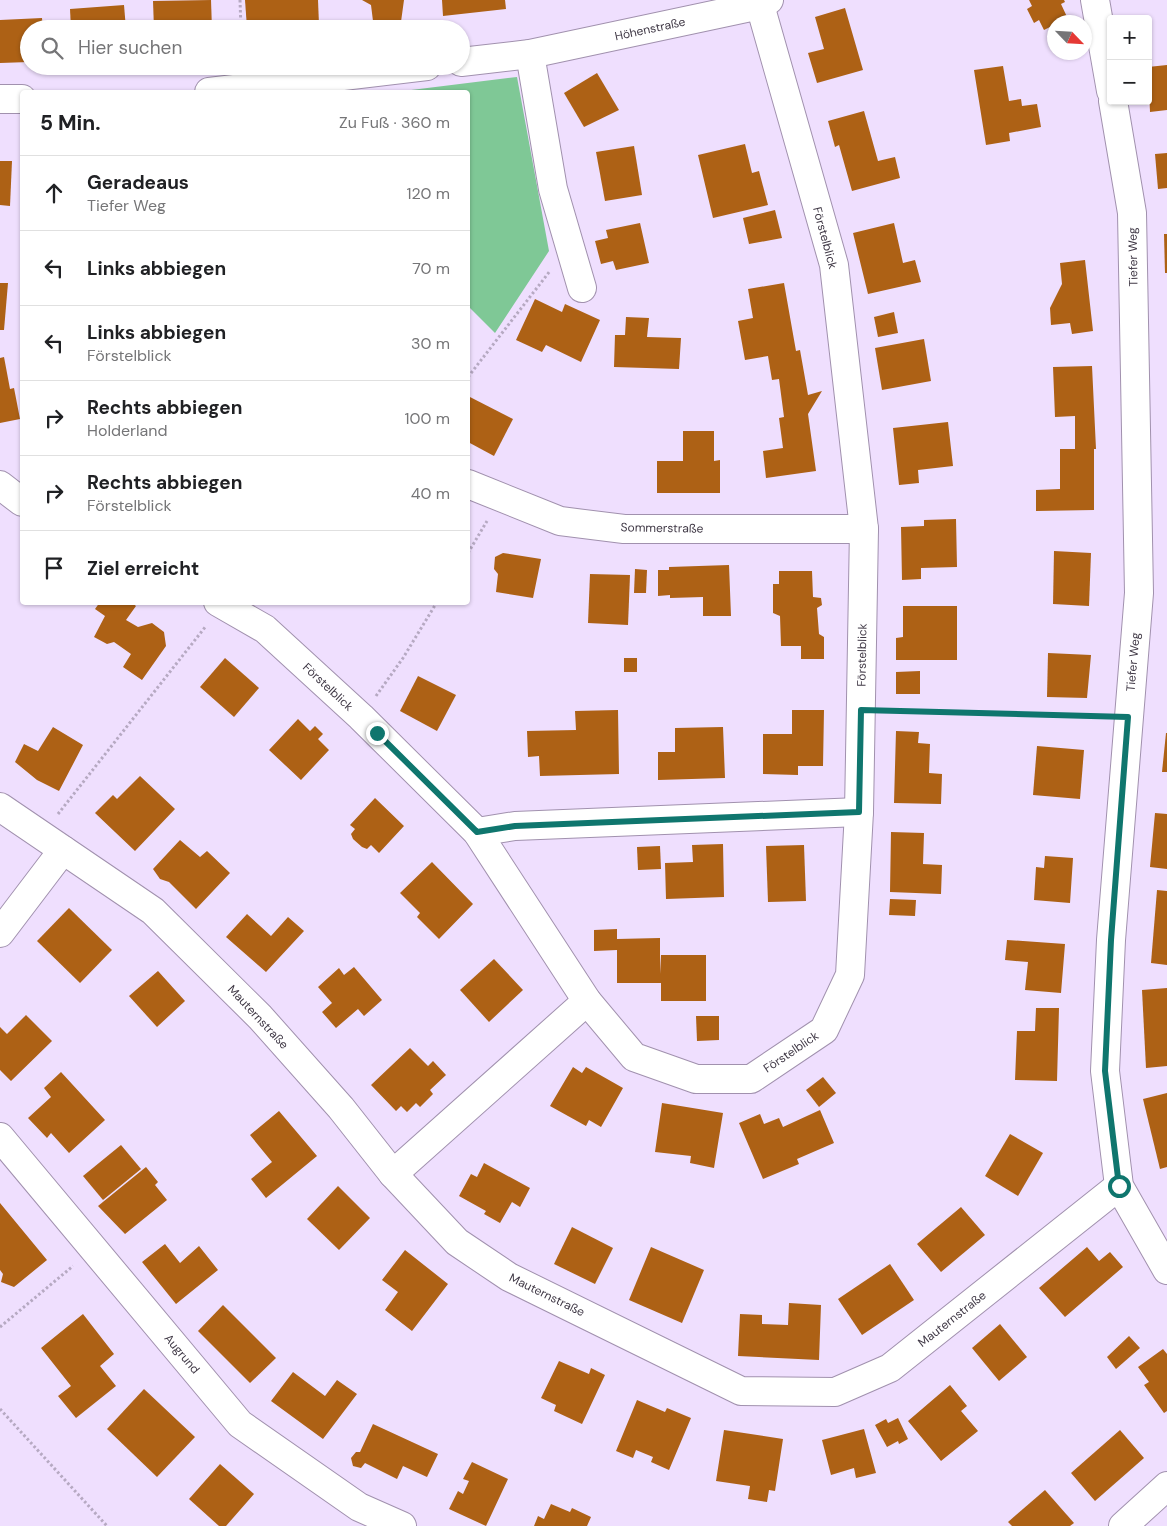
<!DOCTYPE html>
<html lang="de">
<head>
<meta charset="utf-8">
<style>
	:root { --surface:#fff; --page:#f2f2f2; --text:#202124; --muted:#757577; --line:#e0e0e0 }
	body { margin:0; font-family:"DM Sans",sans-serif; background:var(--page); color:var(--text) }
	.controls { position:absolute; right:15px; top:15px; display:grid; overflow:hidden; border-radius:5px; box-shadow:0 1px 4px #0004 }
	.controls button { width:45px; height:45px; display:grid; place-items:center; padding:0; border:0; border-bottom:1px solid var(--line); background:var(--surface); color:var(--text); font:25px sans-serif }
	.compass { position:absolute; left:1047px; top:15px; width:45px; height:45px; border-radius:50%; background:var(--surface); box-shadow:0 1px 4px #0004; rotate:115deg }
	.stop { position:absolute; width:15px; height:15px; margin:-11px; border:4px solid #0f766e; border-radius:50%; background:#fff }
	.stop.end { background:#0f766e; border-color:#fff; box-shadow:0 1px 5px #0008 }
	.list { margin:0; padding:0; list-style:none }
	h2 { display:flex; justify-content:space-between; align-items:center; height:65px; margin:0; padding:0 20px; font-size:21px }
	h2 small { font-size:16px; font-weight:400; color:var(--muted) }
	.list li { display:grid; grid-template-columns:32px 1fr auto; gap:15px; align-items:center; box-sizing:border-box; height:75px; padding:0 20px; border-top:1px solid var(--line) }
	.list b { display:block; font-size:19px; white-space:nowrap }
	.list p { margin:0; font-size:16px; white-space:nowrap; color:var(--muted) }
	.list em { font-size:16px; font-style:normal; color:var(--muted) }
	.icon { flex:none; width:28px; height:28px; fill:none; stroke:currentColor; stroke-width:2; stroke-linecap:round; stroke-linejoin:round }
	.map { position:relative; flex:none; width:1167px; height:1526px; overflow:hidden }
	.search { position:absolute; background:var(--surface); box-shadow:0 1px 4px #0004; left:20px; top:20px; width:450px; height:55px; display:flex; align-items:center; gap:12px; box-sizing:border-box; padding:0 18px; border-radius:28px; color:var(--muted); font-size:19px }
	.panel { position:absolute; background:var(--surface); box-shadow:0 1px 4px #0004; left:20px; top:90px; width:450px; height:515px; border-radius:5px }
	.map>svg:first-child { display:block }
	.green { fill:#7fc896 }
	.building { fill:#ad6115 }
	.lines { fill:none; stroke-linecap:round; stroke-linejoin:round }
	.street-casing { stroke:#a191ae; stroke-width:30 }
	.path { stroke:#b6a9c2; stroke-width:3; stroke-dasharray:2.5 2.5; stroke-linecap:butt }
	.street { stroke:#fff; stroke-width:28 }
	.route { stroke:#0f766e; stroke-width:6 }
	.labels { text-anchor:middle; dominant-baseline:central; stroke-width:5; stroke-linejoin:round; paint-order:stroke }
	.street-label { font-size:12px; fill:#403946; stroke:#fff }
</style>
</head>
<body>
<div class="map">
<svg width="1167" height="1526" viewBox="0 0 1167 1526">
	<rect width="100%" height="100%" fill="#efdffe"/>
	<path class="green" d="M517 77 549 251 495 333 468 306V92H395Z"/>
	<g class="building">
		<path d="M211 0 212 29H154L153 1Z"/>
		<path d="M245 0H318L319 25 247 28Z"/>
		<path d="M362 0H404L400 29H374L371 5Z"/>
		<path d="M442 0H505L506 9 443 16Z"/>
		<path d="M1029 0H1064L1065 2 1061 4 1068 19 1054 22V25L1044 30 1039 20 1034 23 1027 9 1032 6Z"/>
		<path d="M124 5 126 29H71L70 9Z"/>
		<path d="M845 8 863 70 817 83 808 53 824 49 815 17Z"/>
		<path d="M42 18 43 29H29V62L0 63V20Z"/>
		<path d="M1167 65V110L1150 112 1148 67Z"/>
		<path d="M1003 66 1009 101 1021 99 1022 106 1037 104 1041 127 1009 133 1010 141 986 145 974 70Z"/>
		<path d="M597 73 619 110 584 127 564 93Z"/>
		<path d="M864 111 878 161 895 157 900 178 852 191 839 145 835 147 828 121Z"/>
		<path d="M745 144 752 173 759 171 768 205 713 218 698 155Z"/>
		<path d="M634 146 642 195 605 201 596 152Z"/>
		<path d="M1167 153V188L1158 189 1155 154Z"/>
		<path d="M0 161H12L10 206 0 205Z"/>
		<path d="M775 210 782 238 749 244 743 218Z"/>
		<path d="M640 223 649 263 616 270 613 261 601 264 595 241 608 238 606 230Z"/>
		<path d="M894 223 903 263 915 260 921 282 868 294 853 233Z"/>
		<path d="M1164 234H1167V273H1165Z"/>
		<path d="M1085 260 1093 331 1072 334 1070 323 1051 325 1050 308 1062 284 1060 263Z"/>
		<path d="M0 283H8L4 330H0Z"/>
		<path d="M784 283 796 351 800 350 808 395 822 391 808 414 816 471 766 478 763 451 783 448 779 418 784 417 779 379 772 380 768 356 745 360 738 321 753 318 748 289Z"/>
		<path d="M535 299 562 312 565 304 600 320 581 362 546 345 542 352 516 340Z"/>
		<path d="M894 312 898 333 878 337 874 317Z"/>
		<path d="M626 317 649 318 647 337 681 338 679 369 614 367 615 335H625Z"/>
		<path d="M924 339 931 381 882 390 875 348Z"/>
		<path d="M4 357 10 389 14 388 20 419 0 423V358Z"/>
		<path d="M1092 366 1096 449H1094V510L1036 511V490L1060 489V449H1075V416L1055 417 1053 367Z"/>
		<path d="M468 396 513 419 494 456 468 442Z"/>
		<path d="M948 422 953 466 918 470 919 483 899 485 893 428Z"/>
		<path d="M683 431H714V461L720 460V493H657V461H683Z"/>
		<path d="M956 519 957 567 921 568V579L902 580 901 527 924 526V520Z"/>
		<path d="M1054 551 1091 553 1089 606 1053 604Z"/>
		<path d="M503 553 541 559 533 598 496 592 498 574 494 569 495 557Z"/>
		<path d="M729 565 731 616H703V597L670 598V595L658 596V570H669V567Z"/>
		<path d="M635 569 647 570 646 593H634Z"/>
		<path d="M779 571H812L813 597 821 598 822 605 817 608 819 634 824 637V659H801V646H781L780 616 773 613V584H779Z"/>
		<path d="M590 574 630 575 628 625 588 623Z"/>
		<path d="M100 602H131L136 606 126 620 138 627 152 623 164 632 166 646 142 680 123 667 131 654 114 642 107 644 94 637 105 616 95 609Z"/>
		<path d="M903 606H957V660H896V638L903 637Z"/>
		<path d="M1048 653 1091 655 1087 698 1047 697Z"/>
		<path d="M225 658 259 688 234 717 200 687Z"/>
		<rect x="624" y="658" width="13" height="14"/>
		<path d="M920 671V694H896V672Z"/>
		<path d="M418 676 456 695 437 731 400 711Z"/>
		<path d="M618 710 619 774 540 776 539 756 528 757 527 731 576 730 575 711Z"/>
		<path d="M792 710H824L823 766H798V775L763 774V734H792Z"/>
		<path d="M298 719 310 731 315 726 323 734 318 739 329 750 301 780 269 750Z"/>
		<path d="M53 727 83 745 59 791 37 780 15 762 24 744 38 751Z"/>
		<path d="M723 727 725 778 658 780V752H675V728Z"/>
		<path d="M896 731 919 732 918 743 930 744 929 773 942 774 941 804 894 803Z"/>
		<path d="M1166 733H1167V772H1162Z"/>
		<path d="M1037 746 1084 750 1080 799 1033 795Z"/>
		<path d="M140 776 175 809 135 851 95 813 113 795 117 799Z"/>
		<path d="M375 798 404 826 379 853 371 845 367 849 362 847 353 839 351 834 355 829 350 825Z"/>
		<path d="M1155 813 1167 814V869L1150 867Z"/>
		<path d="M891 832 924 833 923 864 942 865 941 894 890 892Z"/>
		<path d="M180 840 200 857 207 851 230 873 196 909 169 882 160 879 153 869Z"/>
		<path d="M723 844 724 897 666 899 665 863 693 862 692 845Z"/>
		<path d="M804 845 806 901 768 902 766 846Z"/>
		<path d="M660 846 661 869 638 870 637 847Z"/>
		<path d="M1045 856 1073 858 1070 903 1034 900 1036 867 1044 868Z"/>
		<path d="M432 862 473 904 439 939 417 917 420 913 400 893Z"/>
		<path d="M1157 890 1167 891V965L1151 963Z"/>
		<path d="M890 899 916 900 915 916 889 915Z"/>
		<path d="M69 908 112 950 80 983 37 941Z"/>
		<path d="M247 914 271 936 288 917 304 931 266 972 226 937Z"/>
		<path d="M617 929V939L660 938V974L661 955H706V1001H661V983H617V950L594 951V930Z"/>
		<path d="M1007 940 1065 944 1061 993 1025 990 1028 962 1005 960Z"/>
		<path d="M494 959 523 990 489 1022 460 990Z"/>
		<path d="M354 967 382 1000 364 1016 358 1009 336 1028 322 1012 332 1003 318 987 339 968 344 975Z"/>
		<path d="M158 971 185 1001 157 1027 129 996Z"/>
		<path d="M1167 988V1066L1146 1068 1142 990Z"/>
		<path d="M1036 1008H1059L1057 1081 1015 1080 1017 1031H1035Z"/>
		<path d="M26 1015 52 1041 11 1081 0 1070V1027L7 1034Z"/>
		<path d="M696 1016H719V1040L697 1041Z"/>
		<path d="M410 1048 428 1066 433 1061 446 1075 430 1090 433 1094 420 1107 416 1103 407 1112 401 1106 396 1111 371 1085Z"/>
		<path d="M573 1067 582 1073 586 1067 623 1088 601 1127 589 1120 586 1126 550 1106Z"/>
		<path d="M61 1072 105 1120 69 1153 51 1133 47 1138 28 1118 51 1097 44 1088Z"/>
		<path d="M823 1077 836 1093 819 1107 806 1090Z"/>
		<path d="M1167 1093V1167L1160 1169 1143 1099Z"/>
		<path d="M662 1103 723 1113 714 1168 690 1163 691 1156 655 1152Z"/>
		<path d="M820 1110 834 1143 797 1159 799 1164 763 1179 739 1123 760 1114 764 1124 779 1118 783 1127Z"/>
		<path d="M279 1111 317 1156 266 1198 251 1179 272 1162 250 1135Z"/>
		<path d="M1010 1134 1043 1153 1018 1196 985 1176Z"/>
		<path d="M121 1145 141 1169 103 1200 83 1176Z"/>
		<path d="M484 1163 530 1188 520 1207 512 1202 500 1223 484 1214 486 1211 459 1196 471 1174 477 1177Z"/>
		<path d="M146 1167 158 1182 155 1185 167 1200 125 1234 98 1206Z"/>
		<path d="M338 1186 370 1218 339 1250 307 1219Z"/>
		<path d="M0 1203 47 1260 14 1287 1 1282 3 1274 0 1270Z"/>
		<path d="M961 1207 985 1235 941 1272 917 1244Z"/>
		<path d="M572 1227 613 1248 595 1284 554 1264Z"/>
		<path d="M165 1244 180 1263 199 1246 218 1270 176 1304 142 1262Z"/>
		<path d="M651 1247 704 1270 682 1323 629 1300Z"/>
		<path d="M1087 1247 1099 1261 1110 1252 1123 1267 1065 1317 1039 1288Z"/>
		<path d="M405 1250 448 1284 412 1331 385 1310 398 1292 382 1280Z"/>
		<path d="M890 1264 914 1300 862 1335 838 1299Z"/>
		<path d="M789 1303 821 1305 819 1360 738 1356 740 1314 762 1315V1324L788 1325Z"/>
		<path d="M223 1305 276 1358 250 1383 198 1331Z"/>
		<path d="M83 1314 114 1354 100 1366 116 1386 76 1418 58 1396 71 1386 41 1348Z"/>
		<path d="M1000 1324 1027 1357 999 1381 972 1348Z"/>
		<path d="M1129 1336 1140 1348 1116 1369 1107 1357Z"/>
		<path d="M1163 1349 1167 1354V1411L1164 1413 1144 1385 1149 1382 1138 1367Z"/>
		<path d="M559 1361 589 1374 591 1368 605 1375 582 1424 554 1411 556 1405 541 1398Z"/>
		<path d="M293 1372 325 1396 337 1380 357 1394 323 1439 271 1401Z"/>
		<path d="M950 1385 967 1406 961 1411 978 1431 941 1461 908 1421Z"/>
		<path d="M144 1389 195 1437 157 1477 107 1429Z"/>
		<path d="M637 1400 665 1412 667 1408 691 1418 669 1470 651 1462 653 1457 636 1450 633 1458 616 1451Z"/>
		<path d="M898 1418 908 1439 899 1444 898 1441 887 1447 875 1425 886 1419 888 1423Z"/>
		<path d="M373 1424 438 1454 427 1477 403 1466 397 1479 365 1463 361 1468 353 1466 351 1458 356 1452H360Z"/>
		<path d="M864 1429 876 1473 856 1478 854 1468 831 1475 822 1440Z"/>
		<path d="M724 1430 783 1439 775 1491 769 1490 767 1502 748 1499 750 1486 716 1481Z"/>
		<path d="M1120 1430 1144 1458 1095 1501 1071 1473Z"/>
		<path d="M472 1462 508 1479 486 1526 449 1509 458 1491 463 1494 469 1481 463 1479Z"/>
		<path d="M220 1464 254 1494 226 1526H219L189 1499Z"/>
		<path d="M1045 1490 1074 1523 1070 1526H1012L1008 1522Z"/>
		<path d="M551 1504 570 1512 572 1508 591 1517 587 1526H534L538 1516 544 1519Z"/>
	</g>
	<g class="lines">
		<defs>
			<g id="street">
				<path d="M1095 0 1111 91"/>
				<path d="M530 54 553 189 582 288"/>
				<path d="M461 62 530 54 760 5 769 0"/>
				<path d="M209 92 427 66"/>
				<path d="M0 99H22"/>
				<path d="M1113 101 1132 213 1139 593 1111 940 1105 1071 1119 1186 1167 1270"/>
				<path d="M468 484 560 521 624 529H864"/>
				<path d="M0 485 22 502"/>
				<path d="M218 602 265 629 361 717 477 832 587 1001 634 1057 696 1079H751L824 1030 850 975 859 812 864 529 834 265 760 5"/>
				<path d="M0 807 153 911 260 1017 341 1108 393 1174 457 1242 509 1277 741 1391 835 1392 890 1368 1119 1186"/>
				<path d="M477 832 515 826 859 812"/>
				<path d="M0 933 63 850"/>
				<path d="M0 1137 240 1424 359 1507 402 1526"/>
				<path d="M393 1174 587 1001"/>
				<path d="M1123 1526 1167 1486"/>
			</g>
		</defs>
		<use href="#street" class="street-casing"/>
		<g class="path">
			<path d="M240 0 241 29"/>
			<path d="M468 377 550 271"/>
			<path d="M468 553 487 521"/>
			<path d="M376 696 403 658 437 602"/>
			<path d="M886 711 1103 716"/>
			<path d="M58 814 206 626"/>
			<path d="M0 1327 73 1266"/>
			<path d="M0 1409 107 1526"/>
		</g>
		<use href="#street" class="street"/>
	</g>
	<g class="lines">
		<path class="route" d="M377 733 477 832 515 826 859 812 861 710 1128 717 1111 940 1105 1071 1119 1186"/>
	</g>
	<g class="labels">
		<g class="street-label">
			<text transform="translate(650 29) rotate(-12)">Höhenstraße</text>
			<text transform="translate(825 238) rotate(75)">Förstelblick</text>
			<text transform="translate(1133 257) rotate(-91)">Tiefer Weg</text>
			<text transform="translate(662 528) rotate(1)">Sommerstraße</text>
			<text transform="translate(862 655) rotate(-89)">Förstelblick</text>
			<text transform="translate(1133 662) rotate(-85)">Tiefer Weg</text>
			<text transform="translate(328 687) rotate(43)">Förstelblick</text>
			<text transform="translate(258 1017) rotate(47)">Mauternstraße</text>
			<text transform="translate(791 1052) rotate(-34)">Förstelblick</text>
			<text transform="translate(547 1295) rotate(26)">Mauternstraße</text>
			<text transform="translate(952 1319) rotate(-38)">Mauternstraße</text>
			<text transform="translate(182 1354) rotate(50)">Augrund</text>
		</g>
	</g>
</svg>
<div class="controls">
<button>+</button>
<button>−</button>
</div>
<svg class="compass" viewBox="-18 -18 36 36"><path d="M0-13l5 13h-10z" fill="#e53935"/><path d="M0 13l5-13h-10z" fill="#757577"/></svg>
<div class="stop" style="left:1119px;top:1186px"></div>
<div class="stop end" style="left:377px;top:733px"></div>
<div class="search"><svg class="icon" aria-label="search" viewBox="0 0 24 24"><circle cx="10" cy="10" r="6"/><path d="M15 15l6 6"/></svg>Hier suchen</div>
<section class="panel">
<h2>5 Min.<small>Zu Fuß · 360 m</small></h2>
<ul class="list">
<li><svg class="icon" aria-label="ahead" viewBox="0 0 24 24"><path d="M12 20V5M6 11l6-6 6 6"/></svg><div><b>Geradeaus</b><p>Tiefer Weg</p></div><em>120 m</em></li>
<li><svg class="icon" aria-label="left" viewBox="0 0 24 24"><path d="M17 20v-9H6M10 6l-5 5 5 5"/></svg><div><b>Links abbiegen</b></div><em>70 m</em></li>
<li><svg class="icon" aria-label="left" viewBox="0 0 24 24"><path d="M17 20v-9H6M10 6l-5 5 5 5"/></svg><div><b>Links abbiegen</b><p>Förstelblick</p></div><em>30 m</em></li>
<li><svg class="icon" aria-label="right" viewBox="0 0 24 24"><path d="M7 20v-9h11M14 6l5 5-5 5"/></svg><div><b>Rechts abbiegen</b><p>Holderland</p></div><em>100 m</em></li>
<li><svg class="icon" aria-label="right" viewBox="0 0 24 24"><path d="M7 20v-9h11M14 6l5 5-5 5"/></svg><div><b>Rechts abbiegen</b><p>Förstelblick</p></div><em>40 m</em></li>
<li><svg class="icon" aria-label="arrive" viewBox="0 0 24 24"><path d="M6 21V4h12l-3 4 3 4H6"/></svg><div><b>Ziel erreicht</b></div></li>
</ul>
</section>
</div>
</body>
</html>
